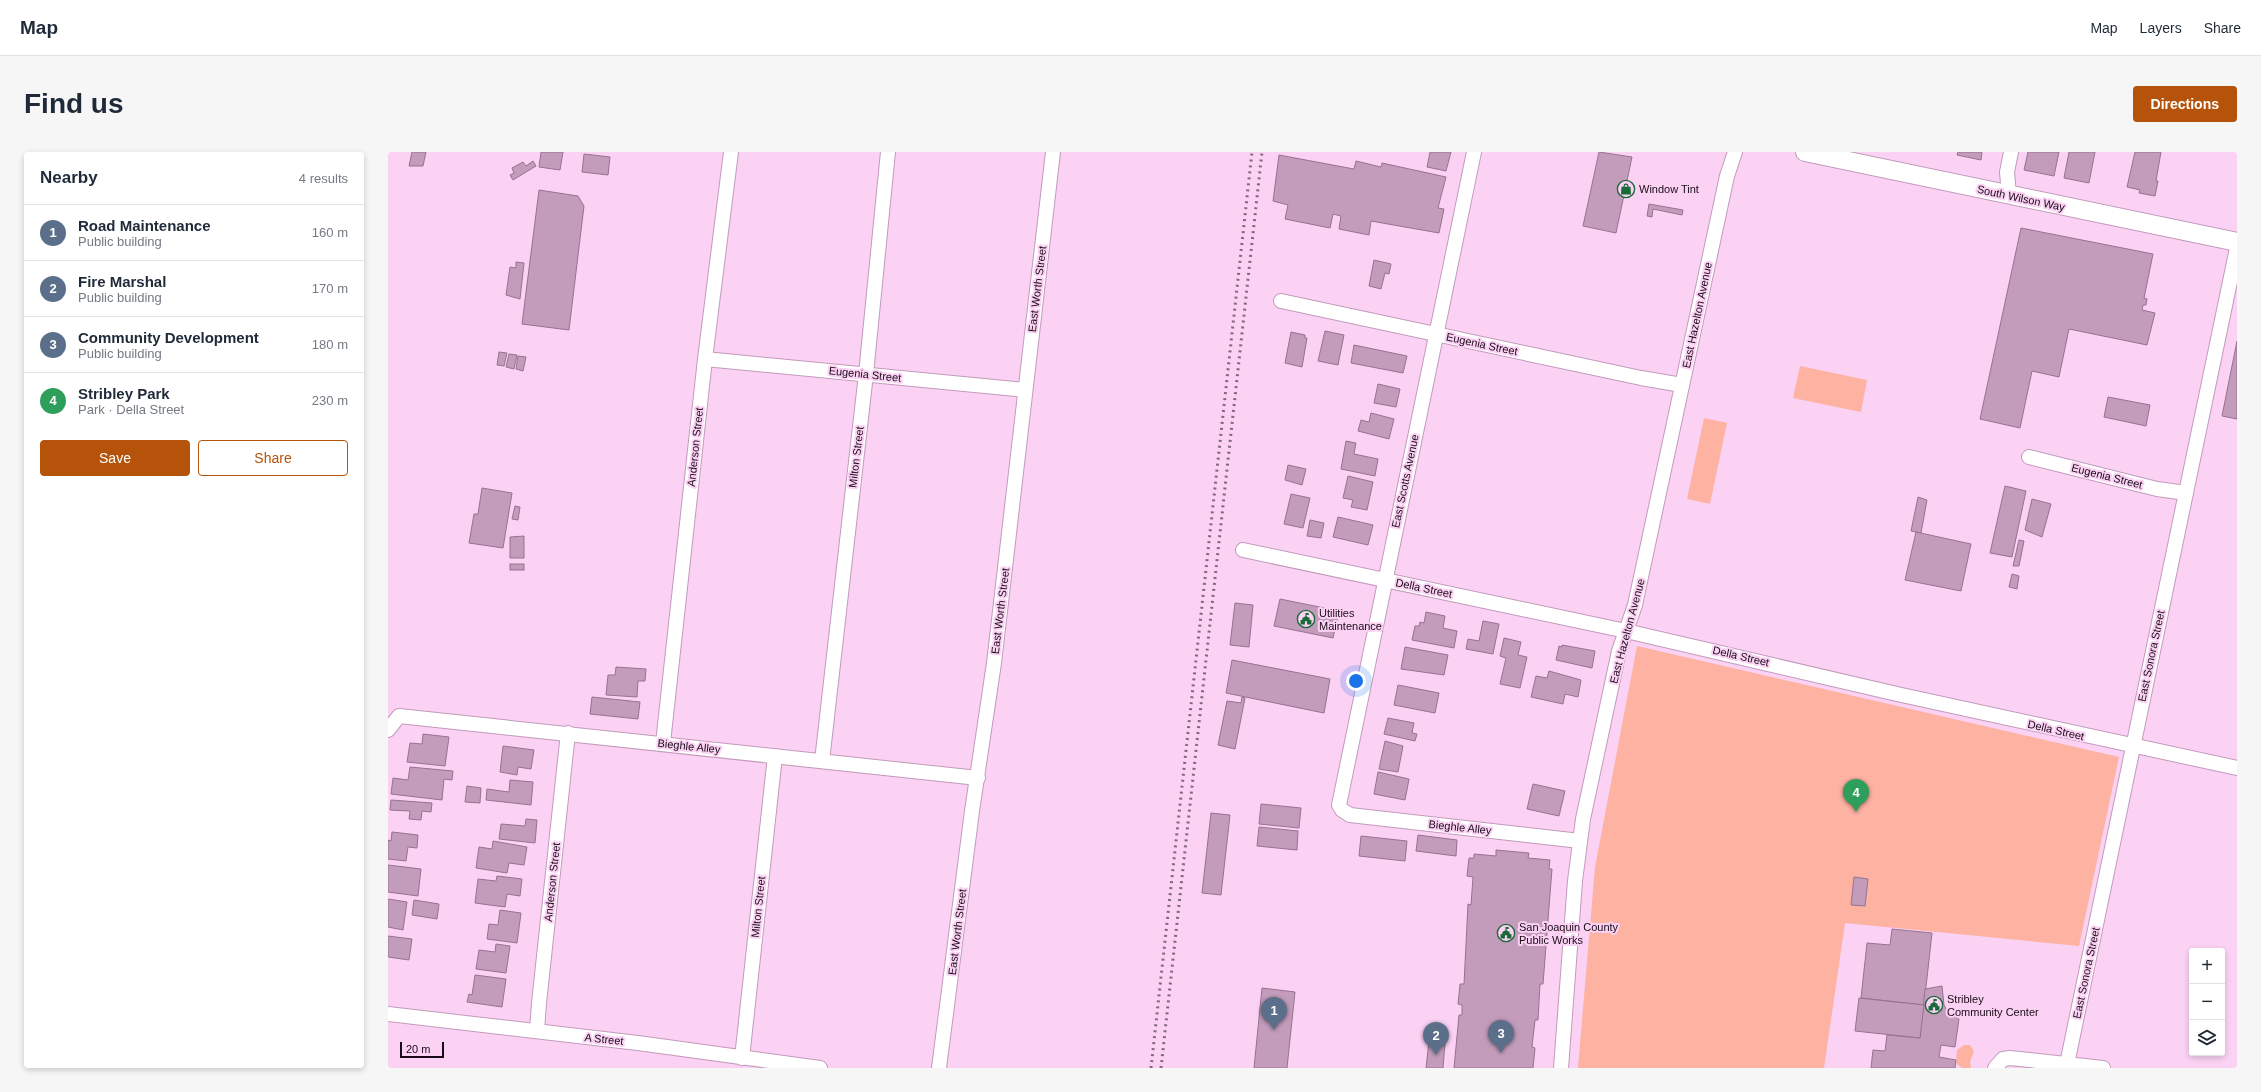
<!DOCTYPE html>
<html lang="en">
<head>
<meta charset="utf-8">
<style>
	:root { --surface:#fff; --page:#f6f6f7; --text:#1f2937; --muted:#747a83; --line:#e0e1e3; --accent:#b45309 }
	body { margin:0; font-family:Helvetica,sans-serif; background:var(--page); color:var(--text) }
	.controls { position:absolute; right:12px; bottom:12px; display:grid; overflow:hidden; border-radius:4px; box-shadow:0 2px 6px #0003 }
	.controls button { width:36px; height:36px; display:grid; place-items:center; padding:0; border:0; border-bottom:1px solid var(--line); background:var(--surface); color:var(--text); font:20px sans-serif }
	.scale { position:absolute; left:12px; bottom:10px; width:44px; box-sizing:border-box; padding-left:4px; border:2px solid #190c17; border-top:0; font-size:11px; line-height:14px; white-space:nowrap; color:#190c17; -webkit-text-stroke:3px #fbd2f4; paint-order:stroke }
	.you { position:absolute; left:968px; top:529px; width:14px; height:14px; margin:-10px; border:3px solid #fff; border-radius:50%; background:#1a73e8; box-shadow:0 0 0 6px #1a73e833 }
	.badge { display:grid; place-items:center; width:26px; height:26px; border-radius:50%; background:var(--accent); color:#fff; font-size:13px; font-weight:700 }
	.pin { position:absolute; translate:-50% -33px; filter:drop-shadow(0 1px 2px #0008) }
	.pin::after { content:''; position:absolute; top:21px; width:14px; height:12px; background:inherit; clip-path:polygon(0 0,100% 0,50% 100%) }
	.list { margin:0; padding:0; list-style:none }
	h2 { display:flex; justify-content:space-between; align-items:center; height:52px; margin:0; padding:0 16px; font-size:17px }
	h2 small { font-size:13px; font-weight:400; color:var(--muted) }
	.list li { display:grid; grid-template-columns:26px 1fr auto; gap:12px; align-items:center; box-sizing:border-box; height:56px; padding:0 16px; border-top:1px solid var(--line) }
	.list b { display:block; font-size:15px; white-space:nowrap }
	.list p { margin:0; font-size:13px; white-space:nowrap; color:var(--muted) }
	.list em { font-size:13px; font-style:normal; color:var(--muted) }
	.actions { display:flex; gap:8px; padding:12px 16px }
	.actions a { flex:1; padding:9px 0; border:1px solid var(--accent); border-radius:4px; text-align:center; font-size:14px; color:var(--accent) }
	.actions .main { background:var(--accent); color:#fff }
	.icon { flex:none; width:22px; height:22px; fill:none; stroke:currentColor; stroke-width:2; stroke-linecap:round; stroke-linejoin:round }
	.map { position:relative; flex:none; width:1849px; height:916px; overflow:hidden; border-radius:4px }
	header { display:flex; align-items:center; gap:24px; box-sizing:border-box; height:56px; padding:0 20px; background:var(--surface); border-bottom:1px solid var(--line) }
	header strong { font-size:19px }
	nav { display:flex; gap:22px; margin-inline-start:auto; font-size:14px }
	.intro { display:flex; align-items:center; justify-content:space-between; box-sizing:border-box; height:96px; padding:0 24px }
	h1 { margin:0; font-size:28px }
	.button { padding:10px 18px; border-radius:4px; background:var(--accent); color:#fff; font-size:14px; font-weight:700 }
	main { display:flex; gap:24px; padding:0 24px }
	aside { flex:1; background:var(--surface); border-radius:4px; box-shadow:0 2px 6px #0003 }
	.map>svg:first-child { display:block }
	.green { fill:#fdb2a2 }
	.building { fill:#c39cbc; stroke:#967290 }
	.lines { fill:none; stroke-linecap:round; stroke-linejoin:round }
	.minor-casing { stroke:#c29bbb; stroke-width:16 }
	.major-casing { stroke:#c29bbb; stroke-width:20 }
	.minor { stroke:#fff; stroke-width:14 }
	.major { stroke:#fff; stroke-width:18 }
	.rail { stroke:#82687d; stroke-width:3; stroke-dasharray:2 4; stroke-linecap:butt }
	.labels { text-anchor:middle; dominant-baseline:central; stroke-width:4; stroke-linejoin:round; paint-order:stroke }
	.poi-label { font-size:11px; fill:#190c17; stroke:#fbd2f4; text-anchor:start }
	.street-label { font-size:11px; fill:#190c17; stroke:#fbd2f4 }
</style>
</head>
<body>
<header>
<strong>Map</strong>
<nav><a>Map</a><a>Layers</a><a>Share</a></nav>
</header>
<div class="intro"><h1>Find us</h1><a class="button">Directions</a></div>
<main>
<aside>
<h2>Nearby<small>4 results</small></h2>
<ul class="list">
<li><span class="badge" style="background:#5c6f8a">1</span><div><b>Road Maintenance</b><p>Public building</p></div><em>160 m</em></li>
<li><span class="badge" style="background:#5c6f8a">2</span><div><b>Fire Marshal</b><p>Public building</p></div><em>170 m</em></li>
<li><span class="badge" style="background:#5c6f8a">3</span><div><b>Community Development</b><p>Public building</p></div><em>180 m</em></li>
<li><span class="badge" style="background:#2e9e5b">4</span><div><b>Stribley Park</b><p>Park · Della Street</p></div><em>230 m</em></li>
</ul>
<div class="actions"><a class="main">Save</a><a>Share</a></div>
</aside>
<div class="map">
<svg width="1849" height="916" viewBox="0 0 1849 916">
	<rect width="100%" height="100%" fill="#fbd2f4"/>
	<g class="green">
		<path d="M1412 214 1479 228 1473 260 1405 246Z"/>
		<path d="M1316 266 1339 271 1322 352 1299 347Z"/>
		<path d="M1249 494 1731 605 1691 794 1457 771 1436 916H1190L1207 715Z"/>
		<path d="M1576 893H1582L1586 899 1582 910 1583 916H1574L1568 911 1569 898Z"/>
	</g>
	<g class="building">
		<path d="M24 0H38L35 14H21Z"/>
		<path d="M153 0H175L172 18 151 15Z"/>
		<path d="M1042 0H1063L1058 19 1039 15Z"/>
		<path d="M1211 0 1244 5 1228 81 1195 74Z"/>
		<path d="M1570 0H1594L1593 8 1569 3Z"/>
		<path d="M1640 0H1671L1666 24 1636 18Z"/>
		<path d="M1681 0H1707L1701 31 1676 26Z"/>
		<path d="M1747 0H1773L1768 29H1770L1767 44 1751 41 1752 38 1739 35Z"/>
		<path d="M196 2 222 5 220 23 194 20Z"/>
		<path d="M891 3 966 17 968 9 993 15 994 11 1058 25 1050 56 1056 57 1051 81 983 69 981 83 951 77 953 64 945 62 942 76 897 67 900 53 885 49Z"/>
		<path d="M145 9 148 14 125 28 122 23 126 21 124 16 135 10 138 14Z"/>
		<path d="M151 38 190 44 196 54 181 178 134 172Z"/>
		<path d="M1261 52 1295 58 1294 63 1265 57 1264 65 1259 64Z"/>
		<path d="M1633 76 1765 102 1756 146 1759 147 1758 153H1755L1754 158 1767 161 1759 193 1681 177 1671 225 1644 219 1632 276 1592 267Z"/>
		<path d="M986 108 1003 112 1001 122 997 121 993 137 981 134Z"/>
		<path d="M128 110 136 111 132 147 118 143 122 115 128 116Z"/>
		<path d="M937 179 956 183 950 213 930 209Z"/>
		<path d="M903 180 917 183V186H919L914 215 897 211Z"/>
		<path d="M1849 189V267L1834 264Z"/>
		<path d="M966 193 1019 204 1015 221 963 211Z"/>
		<path d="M111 200 119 201 116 214 109 213Z"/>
		<path d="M121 202 129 203 126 217 118 215Z"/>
		<path d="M130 204 138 205 135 219 128 217Z"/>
		<path d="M990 232 1012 237 1008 255 986 251Z"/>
		<path d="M1720 245 1762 253 1758 274 1716 265Z"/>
		<path d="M983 261 1006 267 1001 287 970 279 973 268 981 270Z"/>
		<path d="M958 289 968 291 966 302 990 307 987 324 953 317Z"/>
		<path d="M900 313 918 317 914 333 897 328Z"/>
		<path d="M960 324 985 330 979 358 963 355 965 348 955 346Z"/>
		<path d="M1617 334 1638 339 1624 405 1602 401Z"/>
		<path d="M94 336 124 341 115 396 81 391 86 362H90Z"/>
		<path d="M903 342 922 346 915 376 896 372Z"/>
		<path d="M1530 345 1539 348 1533 381 1523 379Z"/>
		<path d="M1644 347 1663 352 1654 385 1637 378Z"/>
		<path d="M127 354 132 355 130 368 124 367Z"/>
		<path d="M950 365 985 373 980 393 945 385Z"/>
		<path d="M922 368 936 371 933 386 919 384Z"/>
		<path d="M1528 380 1583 392 1573 439 1517 428Z"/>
		<path d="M136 384V406H122V385Z"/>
		<path d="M1631 388 1636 389 1631 414H1625Z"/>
		<rect x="122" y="412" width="14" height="6"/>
		<path d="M1624 422 1631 424 1629 437 1621 435Z"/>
		<path d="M892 447 951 459 945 486 886 474Z"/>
		<path d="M847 451 865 453 861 495 842 493Z"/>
		<path d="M1038 460 1057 464 1055 476 1069 479 1066 496 1024 488 1027 474H1031L1032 470 1036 471Z"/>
		<path d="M1095 469 1111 472 1105 502 1078 497 1080 487 1091 489Z"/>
		<path d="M1116 486 1133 490 1130 503 1139 505 1132 536 1112 532 1118 506 1112 504Z"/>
		<path d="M1174 493 1207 499 1204 516 1168 508 1171 494 1174 495Z"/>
		<path d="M1017 495 1060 503 1056 523 1013 517Z"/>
		<path d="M844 508 942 527 936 561 838 541Z"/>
		<path d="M228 515 258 517 257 529H250L249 545 218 543 220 523H227Z"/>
		<path d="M1161 519 1193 528 1190 545 1177 542 1175 552 1143 545 1148 524 1159 526Z"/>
		<path d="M1010 533 1051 541 1047 561 1006 553Z"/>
		<path d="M204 545 252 550 250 567 202 562Z"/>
		<path d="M854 545 857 546 847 597 830 593 839 549 853 551Z"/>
		<path d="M1000 566 1026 571 1024 581 1029 582 1027 589 996 582Z"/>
		<path d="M35 582 61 585 57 614 19 610 22 591 34 592Z"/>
		<path d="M997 589 1015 594 1010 620 991 617Z"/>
		<path d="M115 594 146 598 143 617 130 615 129 623 112 620Z"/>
		<path d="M22 615 65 619 64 628 56 627 54 648 3 642 5 626 20 628Z"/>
		<path d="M990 620 1021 627 1017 648 986 642Z"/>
		<path d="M122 628 145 630 143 653 98 648 99 637 121 640Z"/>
		<path d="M1145 632 1177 639 1171 664 1139 657Z"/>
		<path d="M79 634 93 636 92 651 77 650Z"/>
		<path d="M3 648 44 651 43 660 34 659 33 668 21 667 22 659 2 658Z"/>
		<path d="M873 652 913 656 911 676 871 672Z"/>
		<path d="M823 661 842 663 833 743 814 741Z"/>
		<path d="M138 667 149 668 147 691 111 687 113 672 137 674Z"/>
		<path d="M871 675 910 679 909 698 869 694Z"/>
		<path d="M4 680 30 683 29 696 20 695 18 709 0 707V688L3 689Z"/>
		<path d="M1030 683 1069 688 1068 704 1028 699Z"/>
		<path d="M973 684 1019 689 1017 709 971 704Z"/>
		<path d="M105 689 139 695 136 713 121 711 119 721 88 716 91 695 104 697Z"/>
		<path d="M1108 698 1141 701 1140 706 1162 708 1161 717H1164L1155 832H1152L1150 868H1147L1144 895 1147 896 1145 916H1066L1071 863H1074V853L1070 852 1072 832H1076L1080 752 1083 753 1085 725 1079 724 1081 706H1086V702L1108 704Z"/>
		<path d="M0 713 33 717 30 744 0 740Z"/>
		<path d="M109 724 134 727 132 744 119 742 117 755 87 751 90 727 108 729Z"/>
		<path d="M1466 725 1480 727 1477 754 1463 753Z"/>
		<path d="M0 747 19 750 15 778 0 775Z"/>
		<path d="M26 748 51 752 49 767 24 763Z"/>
		<path d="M112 758 133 761 129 791 99 787 101 772 110 773Z"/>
		<path d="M1504 777 1544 781 1536 853 1473 846 1479 791 1502 793Z"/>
		<path d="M0 784 24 787 21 808 0 805Z"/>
		<path d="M108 792 122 794 118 821 88 817 91 798 107 800Z"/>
		<path d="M87 823 118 827 114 855 79 850 81 842 84 843Z"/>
		<path d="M1554 834 1556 853 1560 860 1571 867 1567 895 1553 893 1551 905 1568 908 1567 916H1483L1485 898 1497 899 1499 883 1532 886 1537 837Z"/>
		<path d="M874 836 907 840 899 916H866Z"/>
		<path d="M1471 846 1536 853 1532 886 1467 879Z"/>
		<path d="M1041 889 1057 891 1055 916H1038Z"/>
	</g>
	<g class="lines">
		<defs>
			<g id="minor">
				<path d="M1086 0 951 653 954 658 962 663 1192 689"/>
				<path d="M1621 43 1619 20 1623 0"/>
				<path d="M893 149 1253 226 1294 233"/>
				<path d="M317 207 637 238"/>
				<path d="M1641 305 1769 337 1798 341"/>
				<path d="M855 398 1238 479 1509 542 1849 616"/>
				<path d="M0 578 11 564 590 626"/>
				<path d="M275 591 317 207 343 0"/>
				<path d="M434 609 478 222 500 0"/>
				<path d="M0 862 250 891 432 916"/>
				<path d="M149 879 151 851 180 581"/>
				<path d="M354 906 387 604"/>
				<path d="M1679 912 1849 96"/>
				<path d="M551 916 584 659 606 511 665 0"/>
				<path d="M1173 916 1187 729 1195 667 1231 499 1247 453 1339 24 1347 0"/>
				<path d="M1607 916 1615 907 1622 906 1715 916"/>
			</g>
			<path id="major" d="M1417 0 1849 90"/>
		</defs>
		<use href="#minor" class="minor-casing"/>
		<use href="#major" class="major-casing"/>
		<use href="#minor" class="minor"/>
		<use href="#major" class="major"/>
		<g class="rail">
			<path d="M763 916 864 0"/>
			<path d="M773 916 874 0"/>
		</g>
	</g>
	<defs>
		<symbol id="shop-ring" viewBox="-11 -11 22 22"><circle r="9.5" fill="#fbd2f4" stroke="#196939" stroke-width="1.5"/><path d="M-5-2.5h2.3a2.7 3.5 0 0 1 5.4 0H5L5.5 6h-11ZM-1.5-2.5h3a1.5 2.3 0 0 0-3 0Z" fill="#196939"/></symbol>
		<symbol id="civic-ring" viewBox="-11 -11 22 22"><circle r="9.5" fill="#fbd2f4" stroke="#196939" stroke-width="1.5"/><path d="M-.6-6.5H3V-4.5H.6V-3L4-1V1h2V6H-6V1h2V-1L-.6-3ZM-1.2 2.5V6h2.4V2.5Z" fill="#196939"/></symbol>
	</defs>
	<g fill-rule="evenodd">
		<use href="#shop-ring" x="1228" y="27" width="20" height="20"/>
		<use href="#civic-ring" x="908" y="457" width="20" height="20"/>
		<use href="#civic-ring" x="1108" y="771" width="20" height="20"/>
		<use href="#civic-ring" x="1536" y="843" width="20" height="20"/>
	</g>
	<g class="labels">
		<g class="poi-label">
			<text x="1251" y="37">Window Tint</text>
			<text x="931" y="461">Utilities<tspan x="931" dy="13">Maintenance</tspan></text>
			<text x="1131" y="775">San Joaquin County<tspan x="1131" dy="13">Public Works</tspan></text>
			<text x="1559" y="847">Stribley<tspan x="1559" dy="13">Community Center</tspan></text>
		</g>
		<g class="street-label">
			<text transform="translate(1633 46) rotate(12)">South Wilson Way</text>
			<text transform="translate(649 137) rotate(-83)">East Worth Street</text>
			<text transform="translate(1309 163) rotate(-78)">East Hazelton Avenue</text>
			<text transform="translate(1094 192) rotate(12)">Eugenia Street</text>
			<text transform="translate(477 222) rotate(6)">Eugenia Street</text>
			<text transform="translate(307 295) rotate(-84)">Anderson Street</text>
			<text transform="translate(468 305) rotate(-83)">Milton Street</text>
			<text transform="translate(1719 324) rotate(14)">Eugenia Street</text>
			<text transform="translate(1017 329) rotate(-78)">East Scotts Avenue</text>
			<text transform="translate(1036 436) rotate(12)">Della Street</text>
			<text transform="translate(612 459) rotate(-83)">East Worth Street</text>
			<text transform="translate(1239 479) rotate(-75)">East Hazelton Avenue</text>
			<text transform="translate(1353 504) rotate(13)">Della Street</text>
			<text transform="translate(1763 504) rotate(-78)">East Sonora Street</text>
			<text transform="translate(1668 578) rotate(13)">Della Street</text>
			<text transform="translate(301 594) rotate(6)">Bieghle Alley</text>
			<text transform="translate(1072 675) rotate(6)">Bieghle Alley</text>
			<text transform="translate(164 730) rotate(-84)">Anderson Street</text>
			<text transform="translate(370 755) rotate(-84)">Milton Street</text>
			<text transform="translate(569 780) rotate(-83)">East Worth Street</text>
			<text transform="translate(1698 821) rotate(-78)">East Sonora Street</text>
			<text transform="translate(216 887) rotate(6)">A Street</text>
		</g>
	</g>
</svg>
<div class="controls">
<button>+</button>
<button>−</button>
<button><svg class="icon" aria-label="layers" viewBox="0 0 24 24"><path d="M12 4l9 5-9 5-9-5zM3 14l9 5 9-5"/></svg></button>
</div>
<div class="scale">20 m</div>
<div class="you"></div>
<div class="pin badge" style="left:886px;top:878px;background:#5c6f8a">1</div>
<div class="pin badge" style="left:1048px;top:903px;background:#5c6f8a">2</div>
<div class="pin badge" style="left:1113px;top:901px;background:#5c6f8a">3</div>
<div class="pin badge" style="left:1468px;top:660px;background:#2e9e5b">4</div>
</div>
</main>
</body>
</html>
